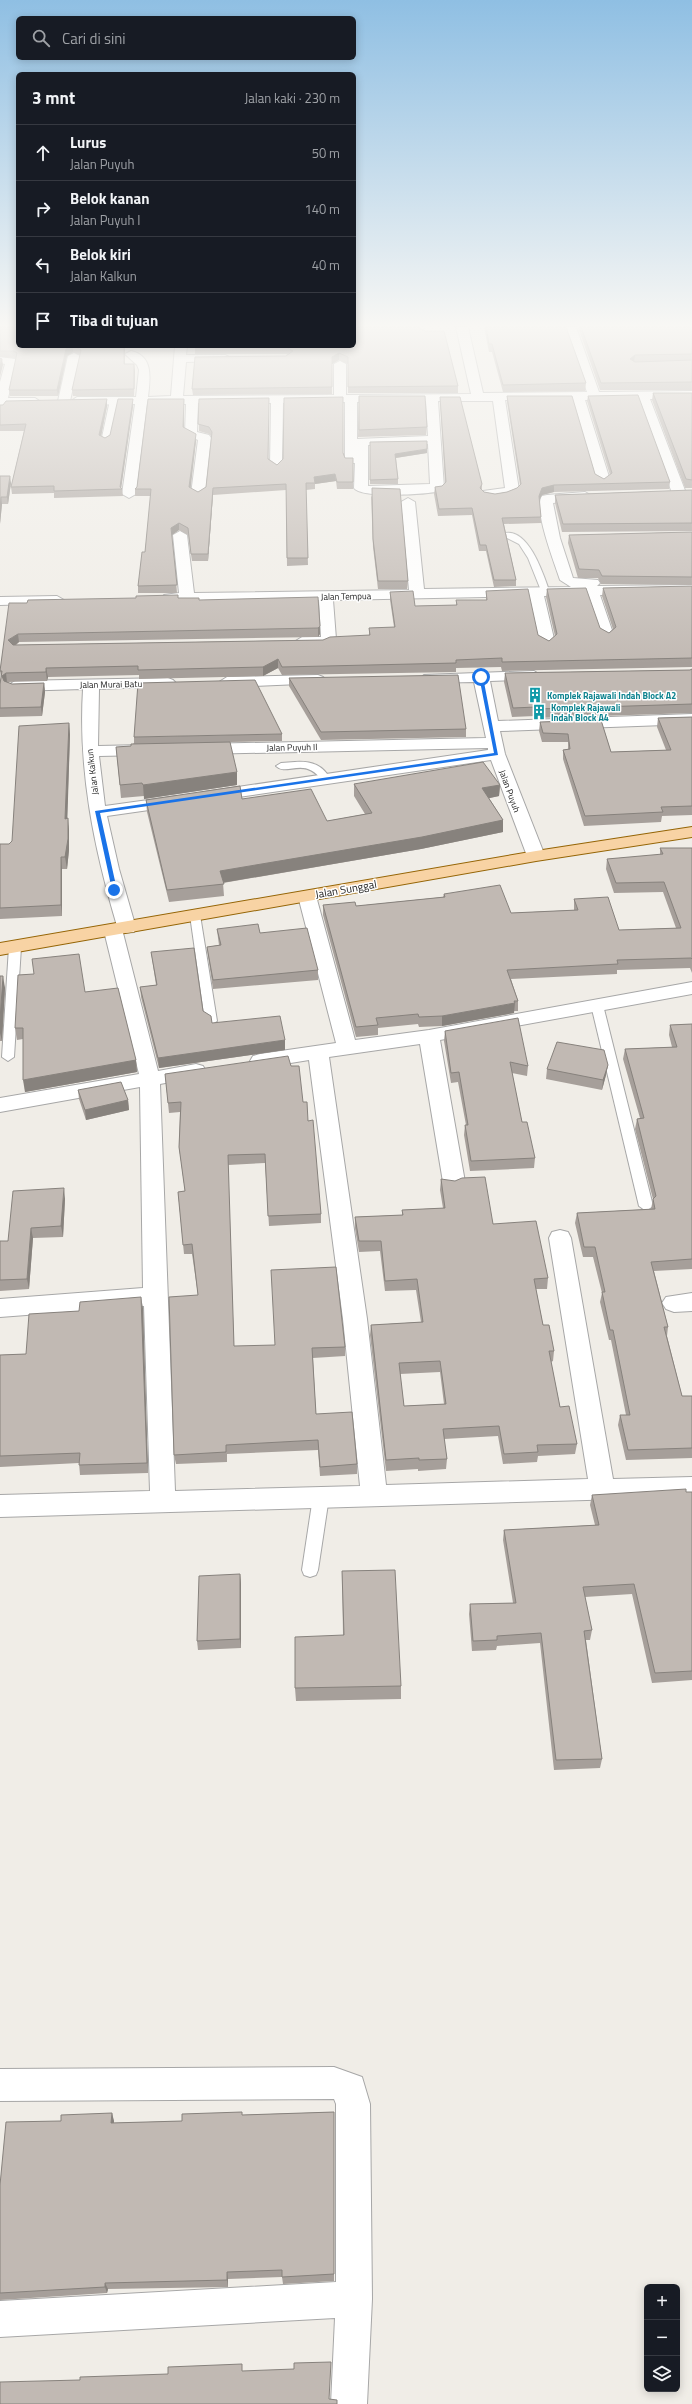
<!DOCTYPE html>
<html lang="id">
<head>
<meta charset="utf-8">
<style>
	:root { --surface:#171b24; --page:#242831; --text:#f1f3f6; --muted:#9ea1a6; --line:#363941 }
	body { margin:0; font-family:"Titillium Web",sans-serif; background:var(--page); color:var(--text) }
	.controls { position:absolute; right:12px; bottom:12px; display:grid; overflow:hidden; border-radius:6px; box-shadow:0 2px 10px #0003 }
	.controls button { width:36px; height:36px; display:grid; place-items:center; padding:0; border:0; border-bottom:1px solid var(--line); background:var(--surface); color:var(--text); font:20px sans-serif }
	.stop { position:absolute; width:12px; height:12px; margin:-9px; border:3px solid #1a73e8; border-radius:50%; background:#fff }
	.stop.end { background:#1a73e8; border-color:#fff; box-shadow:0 1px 4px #0008 }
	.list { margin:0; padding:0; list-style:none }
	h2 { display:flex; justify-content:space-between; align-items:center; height:52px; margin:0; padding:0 16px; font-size:17px }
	h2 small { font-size:13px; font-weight:400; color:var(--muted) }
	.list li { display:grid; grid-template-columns:26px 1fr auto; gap:12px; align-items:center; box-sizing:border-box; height:56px; padding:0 16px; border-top:1px solid var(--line) }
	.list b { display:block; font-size:15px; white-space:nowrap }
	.list p { margin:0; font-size:13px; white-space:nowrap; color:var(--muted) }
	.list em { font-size:13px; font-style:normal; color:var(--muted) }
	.icon { flex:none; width:22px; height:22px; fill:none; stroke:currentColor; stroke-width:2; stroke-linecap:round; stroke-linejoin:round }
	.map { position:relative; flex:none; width:692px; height:2404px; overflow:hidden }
	.search { position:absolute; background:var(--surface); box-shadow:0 2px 10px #0003; left:16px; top:16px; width:340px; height:44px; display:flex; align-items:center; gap:10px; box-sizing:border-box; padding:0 14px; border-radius:6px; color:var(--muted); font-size:15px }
	.panel { position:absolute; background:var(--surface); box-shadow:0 2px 10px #0003; left:16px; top:72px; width:340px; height:276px; border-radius:6px }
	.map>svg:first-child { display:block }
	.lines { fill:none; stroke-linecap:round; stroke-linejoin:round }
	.service-casing { stroke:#a7a7a7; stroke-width:2 }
	.minor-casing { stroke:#a7a7a7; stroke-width:2 }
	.primary-casing { stroke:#956506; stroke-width:2 }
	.service { fill:#fff; fill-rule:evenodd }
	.minor { fill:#fff; fill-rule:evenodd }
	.primary { fill:#f8d3a4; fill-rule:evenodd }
	.wall { fill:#a69f9a; fill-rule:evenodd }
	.shaded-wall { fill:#87827d }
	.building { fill:#c1b9b3; stroke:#87827d; fill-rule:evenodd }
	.route { fill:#1a73e8 }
	.labels { text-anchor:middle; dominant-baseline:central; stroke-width:3; stroke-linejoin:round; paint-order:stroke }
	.far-street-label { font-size:9px; fill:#202020; stroke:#fff }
	.far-culture-label { font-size:9px; font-weight:bold; fill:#0d838f; stroke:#fff; text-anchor:start }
	.street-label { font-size:11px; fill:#202020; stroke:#fff }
</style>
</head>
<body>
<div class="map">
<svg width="692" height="2404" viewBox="0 0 692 2404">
	<rect width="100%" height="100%" fill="#f0ede7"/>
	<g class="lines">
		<defs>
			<g id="service">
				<path d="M114 398 118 400 109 442 105 444 101 442 110 400Z"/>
				<path d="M505 533C529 528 544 576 550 593L549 595 542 593 528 558 519 544 505 537Z"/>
				<path d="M295 762C312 761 323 765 331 780L326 783 323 782C305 755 287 777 276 766L281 763Z"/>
				<path d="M195 912 200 915 217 1021 211 1025 205 1021 190 915Z"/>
				<path d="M15 944 21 947 14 1057 8 1061 2 1057 9 947Z"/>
				<path d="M597 1001 603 1005 653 1206 646 1211 639 1206 591 1005Z"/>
				<path d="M321 1491 326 1493 329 1497 318 1570 316 1575 310 1577 304 1575 302 1570 313 1497 316 1493Z"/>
			</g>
			<g id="minor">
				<path d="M456 327H468L483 393 587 392 564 327H576L599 392 692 391V399H650L686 493 684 496 679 497 672 493 638 399 585 400 610 480 603 484 596 480 573 400H505L519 490C513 498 487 502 481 494L483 491 505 488 493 401H438L444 488 442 491C428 494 362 499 354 488L355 463H346L345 460V402L283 403 282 466 276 470 270 466 271 403H198L197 432 209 435 211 438 205 494 198 498 191 494 198 440 185 434 186 404H147L136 494 129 498 122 494 135 404 77 405 71 401 77 397H136L139 370 137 365 125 354 131 351C154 356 150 379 148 397L171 396 175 346H187L186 355H225L231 358 225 361 186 362 183 396 334 395V364L340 361 346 364V395L471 394ZM426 401 428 436 357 439V402ZM428 444 430 484 368 486V445Z"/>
				<path d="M74 353 80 356 70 401 64 405 58 401 68 356Z"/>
				<path d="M0 357 15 359 17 361 8 398H35L41 402 39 405 6 406 4 410 0 411V382L5 364 0 363Z"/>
				<path d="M585 492 592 496 590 499 553 503 560 538 573 578 598 580 600 583 597 586 692 585V593L600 595 614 636 612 639 607 640 600 636 586 595 544 596 555 643 547 648 539 643 529 596 333 600 336 639C330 648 301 652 294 642L302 637H321L319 600 169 602 162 598 164 595 179 593 173 535 180 531 187 535 194 593 409 590 401 502 408 498 415 502 424 589 571 587 560 580C555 564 533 509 542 496L547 495Z"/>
				<path d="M57 596 64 600 62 603 0 605V597Z"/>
				<path d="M534 671 542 676 539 679 490 681 498 721 692 714V724L500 731 505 754 545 856 542 860H530L527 856 491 760 211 801 205 800 203 796 205 792 211 791 488 750V748L201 754 195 752 193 749 195 746 201 744 486 738 474 682 429 683 421 678 424 675Z"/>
				<path d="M318 675 323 677 326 680 323 683 227 687 219 682 227 677Z"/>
				<path d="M168 678 173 680 176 683 173 686 99 689 98 746 146 745 152 747 154 750 152 753 146 755 99 756 105 806 177 796 183 797 186 801 183 805 177 806 107 816 119 869 136 928 134 932 123 933 158 1071 196 1064 203 1066 206 1071 203 1076 160 1084 175 1491 360 1486 343 1319 309 1060 260 1068 253 1066 250 1061 253 1056 260 1054 336 1043 298 896 301 892H313L316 896 355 1040 429 1030 692 982V994L440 1040 465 1182 462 1187 454 1190 446 1187 443 1182 420 1044 329 1057 367 1319 386 1485 588 1479 549 1238 552 1232 560 1230 568 1232 571 1238 613 1479 692 1477V1497L0 1517V1495L150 1491 144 1306 0 1317V1299L143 1288 140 1087 0 1112V1098L139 1074 104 931 106 927 117 926C94 848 78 771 83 689L15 691 7 686 15 681Z"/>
				<path d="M692 1293V1311L674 1312 666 1309 662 1303 666 1297Z"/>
				<path d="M334 2067 362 2077 370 2104 372 2299 367 2404H331L335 2318 0 2337V2301L336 2282V2104L334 2099 0 2101V2069Z"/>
			</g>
			<path id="primary" d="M692 827V837L536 861 0 955V943L536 851Z"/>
		</defs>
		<use href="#service" class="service-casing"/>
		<use href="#minor" class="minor-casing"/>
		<use href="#primary" class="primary-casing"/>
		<use href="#service" class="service"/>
		<use href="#minor" class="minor"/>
		<use href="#primary" class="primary"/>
	</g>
	<g class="wall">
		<path d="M0 327 18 346H125V364H134V396H73L72 390 80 355 73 352 67 356 58 396H10L9 390 16 358H15L0 357Z"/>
		<path d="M484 327H566L586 383 585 391 503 392 492 352H489Z"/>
		<path d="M578 327H692V390H600Z"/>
		<path d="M419 328 458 386V393H348V364L339 360 332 364V394L193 395 192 389 286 356 288 355 286 354H195V346Z"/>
		<path d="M653 393H692V488H685L652 400Z"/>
		<path d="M359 396 427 427 426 435 358 437Z"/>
		<path d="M507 396 595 474 604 479 610 475 587 401 588 396 670 482 669 489 554 492 542 495 539 500 541 517V523L504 524 516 580V586L494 587 486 551H479L472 515 438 516 434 494 435 487 442 486 445 483 440 402V397L482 484V490L484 492 495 494 507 492 517 488 520 485 507 402Z"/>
		<path d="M107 399V406L101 436 105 438 110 435 133 406 121 488 122 489 123 496 54 498V493L12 494 11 487 24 431H0V405Z"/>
		<path d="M184 399V428L196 441 190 488 198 492 206 487 212 437 209 434 199 431V399L269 459 277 465 344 453 345 458H353V489H337L336 481 315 484V489L306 490 308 565 287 566 286 490 213 495 208 561H192L188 535 179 530 172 535 177 593H138V586L145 552 151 496H135V489L137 487Z"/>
		<path d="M370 442 427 453 396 458 398 479V484H370Z"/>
		<path d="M0 476 11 483 8 504H2L0 524Z"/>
		<path d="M692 490V531L562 532 555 503V495Z"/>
		<path d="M371 495 408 581 407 589H378L373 547Z"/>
		<path d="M692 532V585L601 584 598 578H578L568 543 569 535Z"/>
		<path d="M692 586V667L502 671 501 667 456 668V672L282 675 278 668 263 676 139 679V675L48 677 47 681 7 682 12 684 44 683 45 692 42 716 0 717V684L1 678 0 671 27 603 179 598 199 600 320 626V634L318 637 19 642 16 645 323 640 369 635V628L394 627 390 600V592L415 606 456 605V600H486V591L538 635 549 641 555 636 546 597 547 589 600 628 609 633 613 629 602 596 603 588Z"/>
		<path d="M692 669V713L536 718 535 716 512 717 504 682 505 673 690 670Z"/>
		<path d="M289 678 466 729V737L321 740 289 686Z"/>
		<path d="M692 717V815L662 816 661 822 584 826 563 759V750L568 749V742H542L539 731 540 722 601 720 611 752 666 750 657 727 658 718Z"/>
		<path d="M69 723 70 735 67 818 69 830V850L67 869H62V916L0 919V844H9L12 841Z"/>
		<path d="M282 734V741L230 742 237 785 144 799V796L121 798 116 747 131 746 134 743V737Z"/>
		<path d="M354 784 500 785 499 796 489 798 503 820V832L421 849 223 883 224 896 169 902 147 812 146 800 242 799 327 821 365 814 354 796Z"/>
		<path d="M660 848H692V973L690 968 617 970V974L511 979 518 1001V1011H514V1013L442 1026 419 1027 418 1024 378 1028V1035L356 1037 323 915V905L356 906 443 897 444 894 511 913 574 910V899L619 930 676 928 663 892 614 893 606 869 607 859 660 855Z"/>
		<path d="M217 929 260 933 318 970V980L213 989 208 956 207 947 219 945 218 938Z"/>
		<path d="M151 952 203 1011 212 1023 285 1040V1050L159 1068 141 997 140 987 156 985Z"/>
		<path d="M0 976 5 988 2 1041H0Z"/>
		<path d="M85 992 136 1060 137 1072 25 1092 23 1039 17 1040 15 1028Z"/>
		<path d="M692 1024V1269L654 1271 668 1327 667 1336 682 1396H692V1458L626 1460 618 1425 620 1415H626L611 1340H609L600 1302 602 1293 593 1257H583L575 1223 577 1213 651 1209 653 1199 635 1129 637 1119 640 1118 623 1059 625 1049 672 1047 669 1035 670 1025Z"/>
		<path d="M445 1031 528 1066 527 1076 512 1073 522 1122 535 1158 534 1168 470 1171 464 1135 465 1125H466L458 1082 451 1083 444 1041Z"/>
		<path d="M608 1065 606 1075 602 1090 546 1079 547 1069Z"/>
		<path d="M291 1066 303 1102 308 1121 321 1214V1223L269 1226 265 1163 228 1165 234 1346 345 1347V1356L313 1358 316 1414 357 1464V1474L320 1476 318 1450 227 1454V1462L176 1464 174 1455 198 1295 192 1254H184L178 1192 185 1191 179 1147 180 1112 169 1113 165 1074Z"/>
		<path d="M78 1090 128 1100 129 1110 86 1120 79 1099Z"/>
		<path d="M441 1179 493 1224 548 1278 547 1289H536L543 1325 554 1351 553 1361 551 1362 560 1407 577 1444 575 1454 538 1456 537 1462 503 1464 498 1436 444 1439 447 1459 446 1469 418 1471V1469L386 1471 370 1335 371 1325 421 1322 416 1290 385 1291 380 1251 359 1252 355 1228V1217L402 1215V1210L443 1208 440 1190ZM440 1372 444 1404 404 1406 400 1374Z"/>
		<path d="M65 1199 63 1237 33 1238 29 1289 0 1291V1241H8Z"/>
		<path d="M143 1308 148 1473 80 1475 79 1463 0 1467V1355L26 1354Z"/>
		<path d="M692 1492V1680L652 1683 632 1594 585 1597 592 1630 590 1640H586L602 1759 600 1768 554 1770 540 1643 497 1646 496 1650 472 1651 469 1614 470 1604 513 1603 503 1540 504 1530 595 1525 590 1505 592 1495Z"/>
		<path d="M342 1571 401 1686V1699L296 1701 295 1688 343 1635Z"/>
		<path d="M240 1574 241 1584V1648L198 1650 197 1641Z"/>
		<path d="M242 2112V2115L334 2112V2281L283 2284 282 2277 228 2279V2287L108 2289 107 2293 0 2300V2185L61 2121 112 2113 114 2123 182 2121Z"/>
	</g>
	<g class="shaded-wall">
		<path d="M71 346H73V352L67 356 58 396 57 390 66 349Z"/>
		<path d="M124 346H125L124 371Z"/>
		<path d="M339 353V360L332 364V394V357Z"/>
		<path d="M635 355 634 362 630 359Z"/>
		<path d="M2 359 3 365 0 377V367Z"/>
		<path d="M134 364 135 371 134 396Z"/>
		<path d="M107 399V406L100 442 99 435Z"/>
		<path d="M133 399V406L121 489 120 487Z"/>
		<path d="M184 399V434L183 427Z"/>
		<path d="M196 434V441L190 494 189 487Z"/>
		<path d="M427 449V453L395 458V454Z"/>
		<path d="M335 474 336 481 315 484 314 477Z"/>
		<path d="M10 476 11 483 8 504 7 497Z"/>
		<path d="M554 485V492L542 495 538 503 539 496 542 488Z"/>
		<path d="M213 488V495L208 561V554Z"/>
		<path d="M1 497 2 504 0 524V509Z"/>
		<path d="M179 523V530L172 535 171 528Z"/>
		<path d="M320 626V634L318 637V628Z"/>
		<path d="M18 634 19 642 10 649 8 640Z"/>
		<path d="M278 659V668L263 676V667Z"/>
		<path d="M46 668 48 677 47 681 46 672Z"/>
		<path d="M6 673 7 682 4 685 2 676Z"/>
		<path d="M44 683 45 692 42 716 41 707Z"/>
		<path d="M69 723 70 735 67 830 65 819Z"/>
		<path d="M237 772V785L144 799 143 785Z"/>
		<path d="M500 785 499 796 481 800 482 788Z"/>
		<path d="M68 818 69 830V850L67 869 65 857Z"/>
		<path d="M503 820V832L421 849 221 883 220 871Z"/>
		<path d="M61 857 62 869V916L61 905Z"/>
		<path d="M3 976 5 988 2 1041 0 1033V1020Z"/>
		<path d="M515 1003 514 1013 442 1026V1016Z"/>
		<path d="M285 1040V1050L159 1068 158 1058Z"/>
		<path d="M136 1060 137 1072 25 1092 23 1080Z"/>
		<path d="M608 1065 606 1075 602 1090 603 1080Z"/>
		<path d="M128 1100 129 1110 86 1120 85 1110Z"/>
		<path d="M64 1188 65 1199 63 1237 61 1226Z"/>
		<path d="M31 1228 33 1238 29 1289 27 1279Z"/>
		<path d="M141 1297 143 1308 148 1473 147 1463Z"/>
		<path d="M240 1574 241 1584V1648L240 1639Z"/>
		<path d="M112 2113 114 2121 113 2131 111 2123Z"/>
		<path d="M227 2272 228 2279V2287L227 2280Z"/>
		<path d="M105 2283 108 2289 107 2293 105 2287Z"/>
	</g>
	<g class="building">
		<path d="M0 327H18V346H71L66 349 57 390H9L17 353 14 351H0Z"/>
		<path d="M354 327H419V328L425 331H444L458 386 348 387V357L339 353 332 357V387L192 389 195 357 286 356 293 351 286 347H195V346H354Z"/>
		<path d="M486 327H566L586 383 503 385 492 344H489Z"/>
		<path d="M581 327H692V354L635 355 630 359 635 362 692 360V382L601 383Z"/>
		<path d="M74 346H124V364H134V389L72 390 81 350Z"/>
		<path d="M0 358 2 359 0 367Z"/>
		<path d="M653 393H692V480L686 479Z"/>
		<path d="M638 395 670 482 554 485 542 488 539 496 541 517 502 518 516 580H494L486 545H480L472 508 439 509 435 487 442 486 446 482 440 397H460L482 484 480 488 484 492 495 494 507 492 517 488 521 484 507 396H572L595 474 604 479 612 473 588 396Z"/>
		<path d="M359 396H425L427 427 359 430Z"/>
		<path d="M343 397V453L345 458H353V482H337L335 474 314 477 315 483H306L308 558H287L286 484 213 488 208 554H191L188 528 179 523 171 528 177 585 138 586 142 552H145L151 489H135L137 487 148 399H184L183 427 196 434 189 487 198 492 206 487 212 432 209 427 198 424 199 399 269 398 268 459 277 465 283 459 284 398Z"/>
		<path d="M107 399 99 435 105 438 110 435 118 399H133L120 487 122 489 54 491V486L11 487 26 424 0 425V405H3L6 401Z"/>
		<path d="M427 441V449L395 454 398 479 370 480V442Z"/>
		<path d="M0 476H10L7 497H1L0 509Z"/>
		<path d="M372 488 400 489 408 581H378L373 539Z"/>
		<path d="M692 490V523L563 524 555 495Z"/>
		<path d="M692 532V577L602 576 599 570 579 569 569 535Z"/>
		<path d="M692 586V658L502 662V658L456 660V663L282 667 278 659 263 667 138 670V666L46 668V672L6 673 2 676 4 681 12 684 44 683 41 707 0 708V684L2 671H0L9 603H27L28 600 136 598V596L178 595V598H199V600L318 597 320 626 318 628 18 634 8 640 13 645 323 640 330 637 370 635 369 628 395 627 390 592 413 591 415 606 457 605 456 600H487L486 591 528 589 538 635 549 641 557 634 547 589 586 588 600 628 609 633 616 627 603 588Z"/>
		<path d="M692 669V704L536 709V707L513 708 505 673 690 670Z"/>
		<path d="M458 675 466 729 321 732 289 678Z"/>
		<path d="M255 680 282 734 134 737 138 683Z"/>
		<path d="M692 717V806L661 807 663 812 585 816 563 750 570 749 568 734 543 733 540 722 601 720 611 752 671 750 658 718Z"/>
		<path d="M69 723 65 819 68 818V839L65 857H61V905L0 908V844H9L12 841 19 726Z"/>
		<path d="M230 742 237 772 143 785 142 783 120 785 116 747 131 746V744Z"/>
		<path d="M483 762 500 785 482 788 503 820 422 837 220 871 224 884 167 890 146 800 240 786 242 799 311 789 327 821 372 813 354 784Z"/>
		<path d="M660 848H692V959L691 958 617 960 618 964 507 970 518 1001H514L515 1003 442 1016 419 1017 418 1014 376 1018 378 1025 356 1027 323 905 355 902 356 906 445 897 444 894 500 885 511 913 578 910 574 899 608 897 619 930 681 928 664 882 616 883 607 859 663 854Z"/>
		<path d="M258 924 260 933 307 928 318 970 213 980 207 947 221 945 217 929Z"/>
		<path d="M194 948 203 1011 211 1016 212 1023 280 1016 285 1040 158 1058 140 987 157 985 151 952Z"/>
		<path d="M79 954 85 992 118 988 136 1060 23 1080V1028H15L18 975 34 974 32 959Z"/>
		<path d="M0 976H3L0 1020Z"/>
		<path d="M518 1018 528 1066 510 1062 522 1122H527L535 1158 471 1161 465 1125H468L459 1072 451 1073 445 1031Z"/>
		<path d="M692 1024V1259L651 1262 668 1327H664L682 1396H692V1448L628 1450 620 1415H630L613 1330H610L602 1292H605L595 1247H584L577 1213 655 1209 653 1199 656 1196 637 1119 644 1118 625 1049 677 1047 670 1025Z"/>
		<path d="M557 1042 604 1050 608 1065 603 1080 547 1069Z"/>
		<path d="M288 1056 291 1066H299L303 1102H307L308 1121 313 1120 321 1214 268 1216 265 1154 228 1155 234 1346 275 1345 271 1270 336 1267 345 1347 312 1348 316 1414 352 1412 357 1464 320 1467 318 1440 226 1445V1452L174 1455 169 1297 198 1295 192 1244 183 1245 178 1192 185 1191 179 1147 181 1102 168 1103 165 1074Z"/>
		<path d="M121 1082 128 1100 85 1110 78 1090Z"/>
		<path d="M485 1177 493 1224 536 1221 548 1278 534 1279 543 1325H549L554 1351H549L560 1407 569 1406 577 1444 537 1445 538 1452 504 1454 499 1426 443 1429 447 1459 419 1460V1458L386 1460 371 1325 423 1322 417 1279 385 1281 381 1241H359L355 1217 403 1215 402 1210 445 1208 441 1179 455 1181 462 1178ZM440 1361 446 1404 404 1406 399 1363Z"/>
		<path d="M64 1188 61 1226 31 1228 27 1279 0 1280V1241H8L13 1191Z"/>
		<path d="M141 1297 147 1463 79 1465 80 1453 0 1456V1355L26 1354 29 1314 79 1311 80 1302Z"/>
		<path d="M686 1489V1492H692V1671L655 1673 634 1584 583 1587 592 1630 584 1631 602 1759 556 1760 541 1633 497 1636V1640L473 1641 470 1604 516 1603 504 1530 599 1525 592 1495Z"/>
		<path d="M395 1570 401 1686 295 1688V1637L344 1635 342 1571Z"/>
		<path d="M240 1574V1639L197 1641 199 1576Z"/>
		<path d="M242 2112V2115L334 2112V2274L282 2277V2270L227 2272V2280L105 2283V2287L0 2293V2185L6 2122 61 2121V2115L112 2113 111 2123 182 2121V2114Z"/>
		<path d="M331 2362 329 2399 337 2400V2404H0V2382L80 2380V2377L168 2374V2367L242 2364V2371L294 2369V2363Z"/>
	</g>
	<linearGradient id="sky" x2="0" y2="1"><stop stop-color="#8fbfe3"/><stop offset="0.49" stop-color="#f8f7f4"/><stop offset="1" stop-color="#f8f7f4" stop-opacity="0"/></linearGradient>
	<rect width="692" height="664" fill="url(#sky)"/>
	<path class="route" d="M479 676 483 677 498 755 100 813 117 890H112L95 811 494 753Z"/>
	<defs>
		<symbol id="building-bare" viewBox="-9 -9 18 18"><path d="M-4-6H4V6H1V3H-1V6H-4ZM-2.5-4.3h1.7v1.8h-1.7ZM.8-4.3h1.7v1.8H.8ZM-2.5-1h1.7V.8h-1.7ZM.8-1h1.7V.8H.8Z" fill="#0f9aa8" stroke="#fff" stroke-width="2.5" paint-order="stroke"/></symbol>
	</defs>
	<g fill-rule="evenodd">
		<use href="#building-bare" x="524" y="684" width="22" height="22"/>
		<use href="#building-bare" x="528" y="701" width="22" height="22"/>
	</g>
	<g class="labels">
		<g class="far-street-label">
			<text transform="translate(346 596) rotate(-1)">Jalan Tempua</text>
			<text transform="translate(111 684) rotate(-1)">Jalan Murai Batu</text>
			<text transform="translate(292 747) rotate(-1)">Jalan Puyuh II</text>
			<text transform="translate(92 772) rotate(-97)">Jalan Kalkun</text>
			<text transform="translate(510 791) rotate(70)">Jalan Puyuh</text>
		</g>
		<g class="far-culture-label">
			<text x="547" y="695">Komplek Rajawali Indah Block A2</text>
			<text x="551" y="707">Komplek Rajawali<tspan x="551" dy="10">Indah Block A4</tspan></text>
		</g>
		<g class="street-label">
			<text transform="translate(346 889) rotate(-10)">Jalan Sunggal</text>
		</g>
	</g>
</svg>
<div class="controls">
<button>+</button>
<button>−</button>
<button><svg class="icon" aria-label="layers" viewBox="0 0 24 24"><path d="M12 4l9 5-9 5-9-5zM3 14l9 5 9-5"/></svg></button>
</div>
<div class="stop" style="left:481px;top:677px"></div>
<div class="stop end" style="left:114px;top:890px"></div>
<div class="search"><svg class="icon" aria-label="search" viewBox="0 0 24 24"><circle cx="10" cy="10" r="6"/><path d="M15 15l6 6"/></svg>Cari di sini</div>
<section class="panel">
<h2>3 mnt<small>Jalan kaki · 230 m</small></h2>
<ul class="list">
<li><svg class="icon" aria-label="ahead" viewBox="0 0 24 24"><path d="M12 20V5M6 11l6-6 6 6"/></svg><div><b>Lurus</b><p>Jalan Puyuh</p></div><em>50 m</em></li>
<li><svg class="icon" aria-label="right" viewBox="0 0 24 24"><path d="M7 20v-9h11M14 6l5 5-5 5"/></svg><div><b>Belok kanan</b><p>Jalan Puyuh I</p></div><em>140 m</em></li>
<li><svg class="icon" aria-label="left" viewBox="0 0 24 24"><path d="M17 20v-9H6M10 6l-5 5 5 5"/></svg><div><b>Belok kiri</b><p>Jalan Kalkun</p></div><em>40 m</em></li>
<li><svg class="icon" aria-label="arrive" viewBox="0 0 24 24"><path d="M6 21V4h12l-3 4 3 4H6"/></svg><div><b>Tiba di tujuan</b></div></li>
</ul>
</section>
</div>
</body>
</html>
